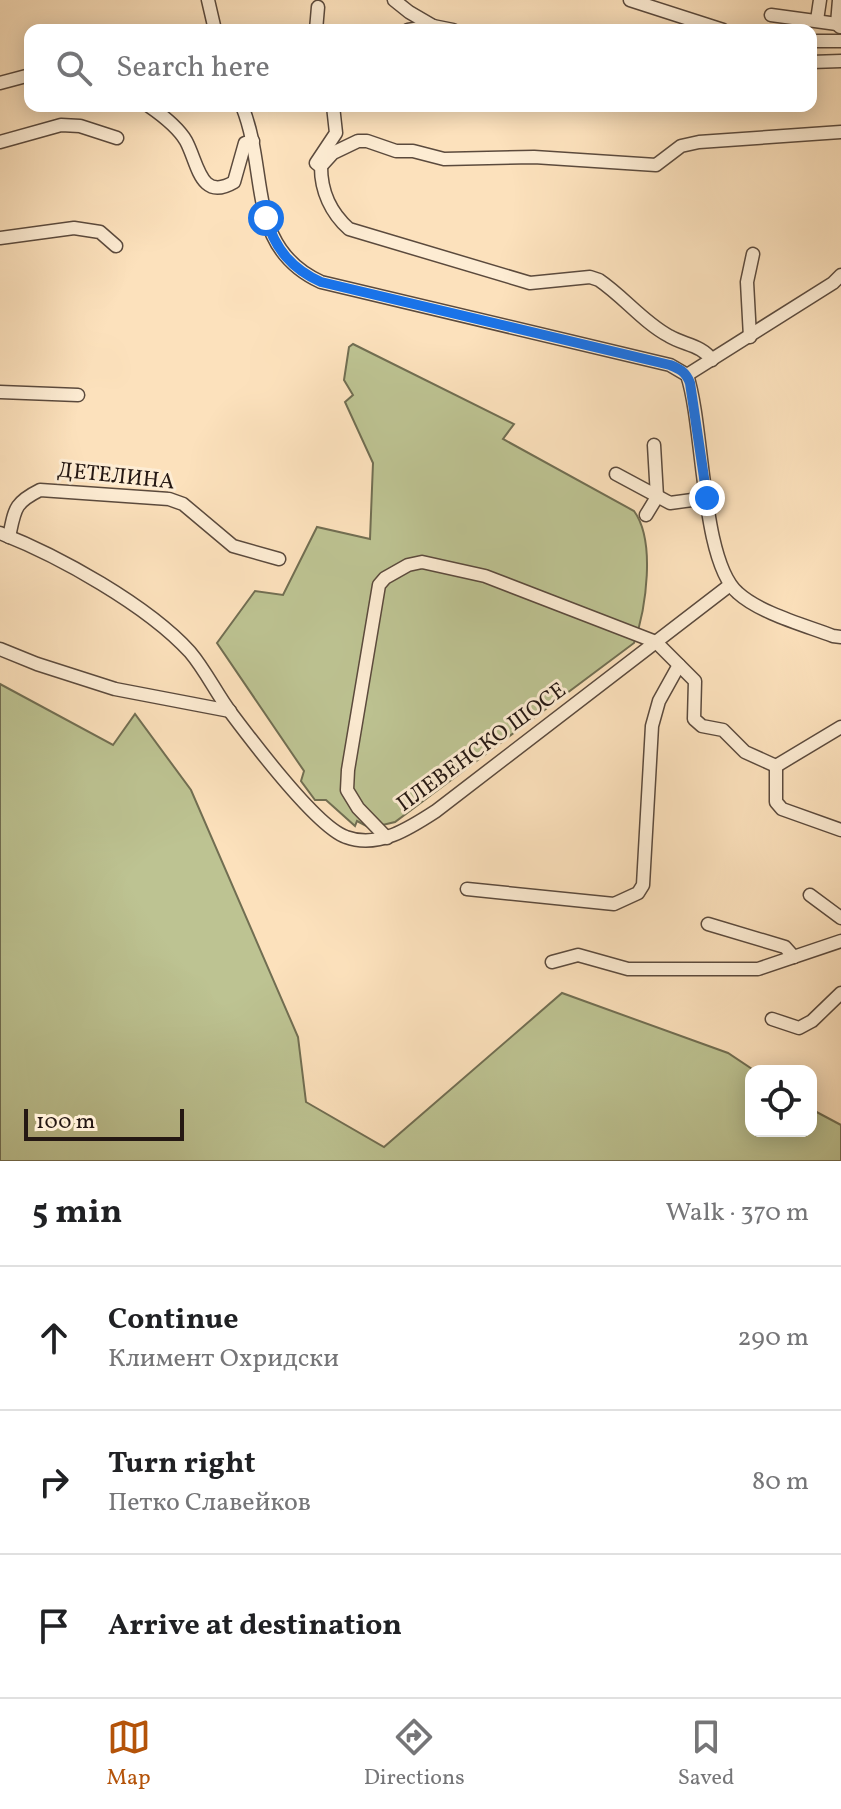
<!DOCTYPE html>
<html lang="en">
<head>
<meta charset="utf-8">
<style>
	:root { --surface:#fff; --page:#f2f2f2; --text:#202124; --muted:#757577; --line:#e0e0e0; --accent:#b45309 }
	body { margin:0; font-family:Vollkorn,serif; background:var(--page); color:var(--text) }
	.controls { position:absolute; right:24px; bottom:24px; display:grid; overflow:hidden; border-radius:16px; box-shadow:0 4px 20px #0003 }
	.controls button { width:72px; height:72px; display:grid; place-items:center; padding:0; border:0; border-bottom:2px solid var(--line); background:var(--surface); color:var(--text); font:40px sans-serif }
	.scale { position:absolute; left:24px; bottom:20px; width:160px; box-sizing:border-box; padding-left:8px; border:4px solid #251813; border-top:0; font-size:22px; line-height:28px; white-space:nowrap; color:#251813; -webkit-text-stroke:6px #fdecd3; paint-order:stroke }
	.stop { position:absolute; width:24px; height:24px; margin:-18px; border:6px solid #1a73e8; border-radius:50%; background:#fff }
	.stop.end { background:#1a73e8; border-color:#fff; box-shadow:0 2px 8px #0008 }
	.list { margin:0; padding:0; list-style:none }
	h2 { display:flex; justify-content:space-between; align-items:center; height:104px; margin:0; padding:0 32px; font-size:34px }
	h2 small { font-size:26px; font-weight:400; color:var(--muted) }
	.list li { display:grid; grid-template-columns:52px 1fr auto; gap:24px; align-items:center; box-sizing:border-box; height:144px; padding:0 32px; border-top:2px solid var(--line) }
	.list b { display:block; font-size:30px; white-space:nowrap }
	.list p { margin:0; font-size:26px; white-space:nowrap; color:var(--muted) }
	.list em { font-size:26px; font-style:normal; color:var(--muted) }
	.icon { flex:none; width:44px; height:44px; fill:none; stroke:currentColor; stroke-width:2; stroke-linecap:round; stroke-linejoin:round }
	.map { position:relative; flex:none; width:841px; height:1161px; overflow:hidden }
	.search { position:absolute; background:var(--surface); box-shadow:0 4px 20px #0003; left:24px; right:24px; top:24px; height:88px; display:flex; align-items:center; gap:20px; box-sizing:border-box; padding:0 28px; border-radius:16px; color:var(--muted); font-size:30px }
	.sheet { height:536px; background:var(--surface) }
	nav { display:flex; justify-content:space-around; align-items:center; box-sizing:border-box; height:112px; border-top:2px solid var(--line); background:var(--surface); font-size:22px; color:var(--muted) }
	nav a { display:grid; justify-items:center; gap:4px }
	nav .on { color:var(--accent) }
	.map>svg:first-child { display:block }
	.green { fill:#bdc392; stroke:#716e52; stroke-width:2 }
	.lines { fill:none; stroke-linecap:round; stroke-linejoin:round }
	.minor-casing { stroke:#5b4a3d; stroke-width:15 }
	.minor { stroke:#fdecd3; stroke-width:12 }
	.route { stroke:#1a73e8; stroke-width:10 }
	.labels { text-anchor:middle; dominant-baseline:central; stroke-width:6; stroke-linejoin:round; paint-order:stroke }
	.street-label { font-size:22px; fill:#251813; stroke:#fdecd3 }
</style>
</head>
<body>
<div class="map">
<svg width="841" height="1161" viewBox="0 0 841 1161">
	<rect width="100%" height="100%" fill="#fce1bc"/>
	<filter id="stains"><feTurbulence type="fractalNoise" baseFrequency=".0025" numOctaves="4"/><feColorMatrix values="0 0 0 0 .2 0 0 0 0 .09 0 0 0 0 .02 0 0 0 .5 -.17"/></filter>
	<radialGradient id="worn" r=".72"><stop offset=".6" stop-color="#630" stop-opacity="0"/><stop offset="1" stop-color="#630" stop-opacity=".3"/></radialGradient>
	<g class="green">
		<path d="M353 344 514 424 503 439 634 511C656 541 646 609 634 643L395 822 370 828 357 821 355 826 326 800H315L301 781 304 771 217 643 255 591 283 595 317 527 370 539 373 463 345 402 353 395 344 380 349 347Z"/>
		<path d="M0 684 113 745 135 714 191 790 298 1037 306 1102 384 1147 562 993 728 1053 755 1071H751V1131H811V1109L841 1125V1161H0Z"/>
	</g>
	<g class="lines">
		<defs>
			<g id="minor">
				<path d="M208 0 215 30"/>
				<path d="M394 0 409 12 433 26"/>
				<path d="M630 0 723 30"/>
				<path d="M839 0 837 24 840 27"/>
				<path d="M771 15 837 24"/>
				<path d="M817 20 820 0"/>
				<path d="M316 30 318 7"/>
				<path d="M408 30 433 26 453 30"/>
				<path d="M811 41H841"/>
				<path d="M811 62 841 61"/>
				<path d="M0 83 30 75"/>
				<path d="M149 106C162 115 178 127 186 141 198 163 200 202 234 182L245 143 253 141"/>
				<path d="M242 106C269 172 245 247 321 282L670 365 687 375"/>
				<path d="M333 106 336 133 316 163 321 167C321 191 331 213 349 229L530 283 590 277 599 280C624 297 643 322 669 336 684 345 702 345 712 360"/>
				<path d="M0 142 61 125 80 126 117 138"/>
				<path d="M323 164 333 153 358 141H367L396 151H413L444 159 534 157 656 165 681 146 699 142 841 132"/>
				<path d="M0 238 74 228 100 232 116 246"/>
				<path d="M750 337 747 282 753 254"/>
				<path d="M687 375C704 426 701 561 738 593 760 613 804 625 833 636L841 637"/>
				<path d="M687 375 833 283 841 275"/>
				<path d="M0 392 78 395"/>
				<path d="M616 474 670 503 707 498"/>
				<path d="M646 515 657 497 654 445"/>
				<path d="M0 533C59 556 147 605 190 652 206 671 216 693 231 713 252 741 317 827 346 837 378 849 410 828 436 811L730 585"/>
				<path d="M9 537C15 509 14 503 40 490L169 499 183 504 233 546 279 559"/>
				<path d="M0 649 37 664 115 689 230 711"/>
				<path d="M776 766V802L782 809 841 830"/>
				<path d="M776 766 841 727"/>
				<path d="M387 838 358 808 347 790 348 770 379 585 385 578 408 565 422 562 485 576 656 642 695 681 694 719 702 726 723 730 745 752 776 766"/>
				<path d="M467 889 614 904 638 893 643 885 652 726 659 701 679 665"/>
				<path d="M810 895 841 918"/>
				<path d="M708 924 785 947 794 957"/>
				<path d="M552 962 578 955 628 969H758L841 941"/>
				<path d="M772 1019 799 1028 812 1021 841 993"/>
			</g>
		</defs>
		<use href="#minor" class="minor-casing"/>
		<use href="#minor" class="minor"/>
	</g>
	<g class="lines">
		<path class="route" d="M266 218C275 249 292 269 321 282L670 365C680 369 686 372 690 383L707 498"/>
	</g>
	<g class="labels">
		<g class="street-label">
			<text transform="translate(116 477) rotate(6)">ДЕТЕЛИНА</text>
			<text transform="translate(482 748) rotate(-36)">ПЛЕВЕНСКО ШОСЕ</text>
		</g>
	</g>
	<rect width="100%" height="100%" filter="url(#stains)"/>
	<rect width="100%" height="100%" fill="url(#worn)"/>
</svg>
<div class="controls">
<button><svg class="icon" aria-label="locate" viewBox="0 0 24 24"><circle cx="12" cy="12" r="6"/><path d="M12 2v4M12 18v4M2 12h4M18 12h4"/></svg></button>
</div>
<div class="scale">100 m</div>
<div class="stop" style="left:266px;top:218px"></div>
<div class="stop end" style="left:707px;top:498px"></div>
<div class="search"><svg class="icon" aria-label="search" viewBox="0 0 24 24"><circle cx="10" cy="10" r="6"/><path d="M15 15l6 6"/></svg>Search here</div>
</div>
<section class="sheet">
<h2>5 min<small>Walk · 370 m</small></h2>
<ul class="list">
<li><svg class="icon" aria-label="ahead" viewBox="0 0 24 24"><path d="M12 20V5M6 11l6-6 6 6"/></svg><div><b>Continue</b><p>Климент Охридски</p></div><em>290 m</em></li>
<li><svg class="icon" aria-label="right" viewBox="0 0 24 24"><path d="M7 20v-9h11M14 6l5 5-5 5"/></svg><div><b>Turn right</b><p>Петко Славейков</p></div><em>80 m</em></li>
<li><svg class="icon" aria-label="arrive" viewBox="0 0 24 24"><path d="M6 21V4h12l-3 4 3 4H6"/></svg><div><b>Arrive at destination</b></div></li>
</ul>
</section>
<nav>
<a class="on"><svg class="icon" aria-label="map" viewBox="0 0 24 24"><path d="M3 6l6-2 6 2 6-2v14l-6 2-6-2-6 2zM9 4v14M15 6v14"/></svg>Map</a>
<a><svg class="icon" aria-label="directions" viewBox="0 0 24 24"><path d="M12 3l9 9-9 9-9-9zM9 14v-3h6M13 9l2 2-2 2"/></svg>Directions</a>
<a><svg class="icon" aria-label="saved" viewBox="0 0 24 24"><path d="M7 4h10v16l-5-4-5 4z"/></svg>Saved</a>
</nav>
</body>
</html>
